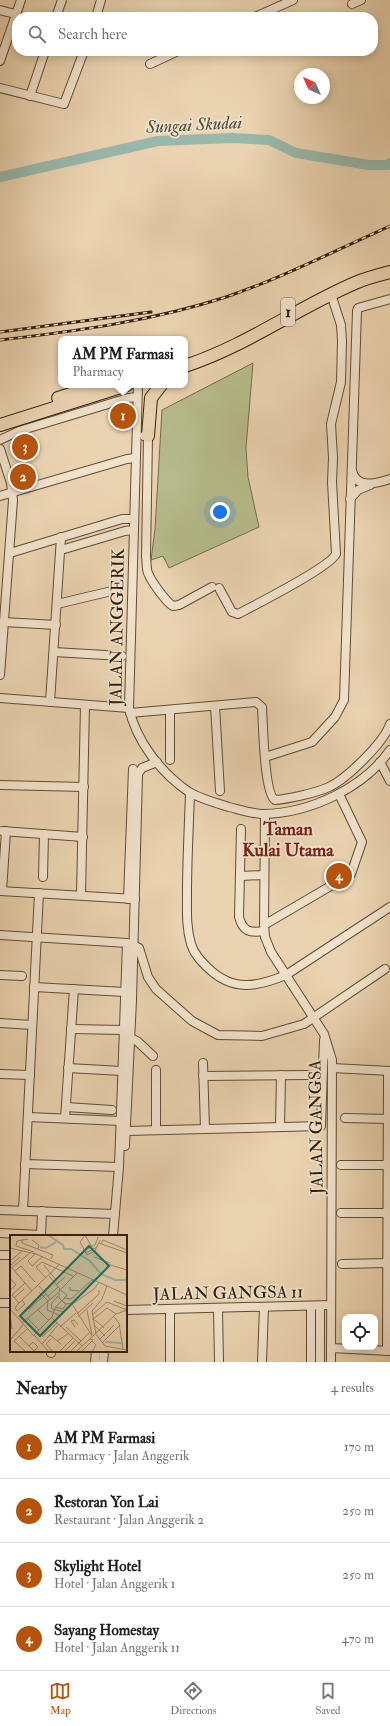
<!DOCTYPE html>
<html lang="en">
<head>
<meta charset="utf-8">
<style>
	:root { --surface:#fff; --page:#f6f6f6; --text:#202124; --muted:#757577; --line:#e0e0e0; --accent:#b45309 }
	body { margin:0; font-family:"IM FELL Double Pica",serif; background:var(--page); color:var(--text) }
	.controls { position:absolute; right:12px; bottom:12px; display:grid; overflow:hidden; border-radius:8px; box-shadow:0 2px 10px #0003 }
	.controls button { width:36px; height:36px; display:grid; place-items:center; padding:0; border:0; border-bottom:1px solid var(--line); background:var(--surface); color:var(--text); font:20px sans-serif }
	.compass { position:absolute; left:294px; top:68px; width:36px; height:36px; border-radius:50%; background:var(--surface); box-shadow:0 2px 10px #0003; rotate:315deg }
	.you { position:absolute; left:220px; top:512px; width:14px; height:14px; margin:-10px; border:3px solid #fff; border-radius:50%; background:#1a73e8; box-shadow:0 0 0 6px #1a73e833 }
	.badge { display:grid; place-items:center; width:26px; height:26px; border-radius:50%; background:var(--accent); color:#fff; font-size:13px; font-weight:700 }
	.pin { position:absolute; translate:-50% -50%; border:2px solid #fff; box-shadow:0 1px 4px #0006 }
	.popup { position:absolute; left:58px; top:336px; width:130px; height:52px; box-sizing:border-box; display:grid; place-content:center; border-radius:8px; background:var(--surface); filter:drop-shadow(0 1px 3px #0005); font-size:13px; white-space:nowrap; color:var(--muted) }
	.popup b { font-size:15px; color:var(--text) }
	.popup::after { content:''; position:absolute; left:50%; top:100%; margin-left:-8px; border:8px solid transparent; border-top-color:var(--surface) }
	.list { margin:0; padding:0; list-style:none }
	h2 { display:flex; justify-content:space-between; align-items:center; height:52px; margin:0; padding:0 16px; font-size:17px }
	h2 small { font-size:13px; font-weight:400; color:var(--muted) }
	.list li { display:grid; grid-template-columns:26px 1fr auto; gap:12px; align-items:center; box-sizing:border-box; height:64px; padding:0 16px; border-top:1px solid var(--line) }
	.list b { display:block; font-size:15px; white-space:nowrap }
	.list p { margin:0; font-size:13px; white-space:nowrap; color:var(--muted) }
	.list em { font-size:13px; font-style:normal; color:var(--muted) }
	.icon { flex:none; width:22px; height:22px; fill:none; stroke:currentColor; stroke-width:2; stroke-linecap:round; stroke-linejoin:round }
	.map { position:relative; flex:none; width:390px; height:1362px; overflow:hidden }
	.search { position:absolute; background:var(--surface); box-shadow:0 2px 10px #0003; left:12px; right:12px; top:12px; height:44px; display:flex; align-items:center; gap:10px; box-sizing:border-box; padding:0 14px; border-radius:16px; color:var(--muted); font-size:15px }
	.sheet { height:308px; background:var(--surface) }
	nav { display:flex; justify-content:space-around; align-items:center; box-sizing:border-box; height:56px; border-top:1px solid var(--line); background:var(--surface); font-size:11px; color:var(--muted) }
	nav a { display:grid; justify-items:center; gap:2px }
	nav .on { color:var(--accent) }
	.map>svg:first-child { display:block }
	.green { fill:#b6bc8c; stroke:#746e4b }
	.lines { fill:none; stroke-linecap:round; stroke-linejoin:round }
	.river { stroke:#98b8ab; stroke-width:10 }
	.minor-casing { stroke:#614d34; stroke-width:10 }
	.highway-casing { stroke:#33200a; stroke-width:14 }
	.minor { stroke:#f1e2cc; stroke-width:8 }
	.highway { stroke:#ead3b0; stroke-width:12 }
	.rail-casing { stroke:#33200a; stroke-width:3 }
	.rail { stroke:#f1e2cc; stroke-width:1.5; stroke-dasharray:4.5; stroke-linecap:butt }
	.labels { text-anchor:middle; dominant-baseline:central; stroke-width:3.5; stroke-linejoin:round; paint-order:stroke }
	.shield { fill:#f1e2cc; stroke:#6c5a44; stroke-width:1 }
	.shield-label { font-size:16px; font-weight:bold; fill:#33200a }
	.street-label { font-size:17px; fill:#33200a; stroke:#f1e2cc }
	.water-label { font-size:18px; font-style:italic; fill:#514e3a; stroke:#f1e2cc }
	.neighbourhood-label { font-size:18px; font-weight:bold; fill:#7a1f14; stroke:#f1e2cc }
	.inset-river { fill:none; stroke:#98b8ab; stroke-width:2 }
	.inset-road { fill:none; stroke:#a18b6e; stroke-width:1 }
	.view { fill:#0f766e; fill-opacity:0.15; stroke:#0f766e; stroke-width:2 }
	.inset-edge { fill:none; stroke:#33200a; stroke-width:2 }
</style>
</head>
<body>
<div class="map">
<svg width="390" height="1362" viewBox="0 0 390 1362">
	<rect width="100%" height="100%" fill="#ead3b0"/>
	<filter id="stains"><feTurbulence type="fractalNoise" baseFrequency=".005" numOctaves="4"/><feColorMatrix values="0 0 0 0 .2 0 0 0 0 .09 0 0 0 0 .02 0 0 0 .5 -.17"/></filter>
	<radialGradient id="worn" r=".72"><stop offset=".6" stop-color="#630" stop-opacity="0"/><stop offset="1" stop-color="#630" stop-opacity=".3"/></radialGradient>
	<path class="green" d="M253 363 246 448 248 477 259 527 169 568 163 556 151 560 155 529 162 410Z"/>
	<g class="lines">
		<path class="river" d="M0 177 158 141 232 138 269 140 296 153 369 165H388L390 163"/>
		<defs>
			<g id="minor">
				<path d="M352 4 361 0"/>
				<path d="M0 10 15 14"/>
				<path d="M56 17 62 0"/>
				<path d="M96 17 101 0"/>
				<path d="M255 17 293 0"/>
				<path d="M0 61 21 0"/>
				<path d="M150 64 178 51"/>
				<path d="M0 88 64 104 84 51"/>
				<path d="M30 96 45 51"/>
				<path d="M138 385 129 708C136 741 161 773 189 792 201 799 216 803 229 807 241 810 252 814 264 814 310 813 364 788 390 750"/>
				<path d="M144 436H148L146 557C147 562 146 568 148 573 151 581 166 602 173 606L179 605 212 587"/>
				<path d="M0 440 19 431 128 398 137 397"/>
				<path d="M0 449 11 483 13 500 0 675"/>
				<path d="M352 471C357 490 377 483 390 479"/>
				<path d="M0 496 127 459 135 458"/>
				<path d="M350 499 358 490 370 485"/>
				<path d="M61 550 125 531 133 530"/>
				<path d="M10 553 122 519H134"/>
				<path d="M219 588 232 612 238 614C255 605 330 567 336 554L332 482 333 458 331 424 341 382 342 341 341 325 331 294"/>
				<path d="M57 604 116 590"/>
				<path d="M4 622 56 625"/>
				<path d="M54 652 122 656"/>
				<path d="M0 698 129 708"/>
				<path d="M50 702 61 537"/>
				<path d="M215 706 220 791"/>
				<path d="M170 710V760"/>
				<path d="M130 713 256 702 262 707C263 723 264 793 275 800 288 799 316 793 329 787 346 779 384 743 390 724"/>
				<path d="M265 757 312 742 335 717 344 700 357 311 358 308 390 299"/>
				<path d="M380 762 390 781"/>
				<path d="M0 785 84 787"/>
				<path d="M190 793C189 826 187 859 187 893 187 910 186 927 191 944 194 954 201 961 208 968 233 992 257 987 286 975L390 907"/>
				<path d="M265 814 264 925 265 937 271 952 324 1034 332 1060 331 1362"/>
				<path d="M241 829 239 917C243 932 250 933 264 931"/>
				<path d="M2 831 83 837"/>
				<path d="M240 876 264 875"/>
				<path d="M43 877 44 834"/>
				<path d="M0 891 135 899"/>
				<path d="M2 891 6 831"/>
				<path d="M81 895 85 705"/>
				<path d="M128 899 133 769"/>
				<path d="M264 925 351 874 362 842 339 794"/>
				<path d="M0 935 127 943 119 1167 113 1236"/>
				<path d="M133 945 139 948 148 977 156 989 192 1021 218 1035 262 1036 304 1024 385 969"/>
				<path d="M0 975 22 976"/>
				<path d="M34 987 125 992"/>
				<path d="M0 1023 32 1025"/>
				<path d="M71 1029 124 1030"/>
				<path d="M130 1038 137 1041 153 1056"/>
				<path d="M203 1063 205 1129"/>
				<path d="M68 1068 122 1071"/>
				<path d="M332 1068 390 1071"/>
				<path d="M156 1070V1130"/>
				<path d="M0 1074 30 1075"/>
				<path d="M203 1076 308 1075"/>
				<path d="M66 1107 112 1110"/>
				<path d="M28 1117 121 1121"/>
				<path d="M65 1118 74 989"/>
				<path d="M345 1118 388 1119"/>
				<path d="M280 1127 281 1075"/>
				<path d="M126 1131 321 1126 324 1040"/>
				<path d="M125 1146 132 1000 138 774 142 768 157 762"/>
				<path d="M25 1164 119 1167"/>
				<path d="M341 1165H388"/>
				<path d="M0 1210 115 1214"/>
				<path d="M23 1211 39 893"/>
				<path d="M341 1213H388"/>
				<path d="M0 1233 41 1235"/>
				<path d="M41 1236 42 1211"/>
				<path d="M0 1255H11"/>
				<path d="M342 1264 388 1263"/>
				<path d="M0 1303H11"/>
				<path d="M320 1306V1362"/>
				<path d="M218 1308 219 1362"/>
				<path d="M170 1309V1362"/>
				<path d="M126 1310 331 1305"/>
				<path d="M331 1348 390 1351"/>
				<path d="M387 1351 388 1071"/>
				<path d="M51 1353V1351"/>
				<path d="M95 1362 96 1351"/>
				<path d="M103 1362 104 1351"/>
				<path d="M262 1362 264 1307"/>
				<path d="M311 1362V1306"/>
			</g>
			<g id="highway">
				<path d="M185 366C246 346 297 308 355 283 366 278 378 275 390 272"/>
				<path d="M58 398 99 385"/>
				<path d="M0 425 127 385"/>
				<path d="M148 436 151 398 161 385"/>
			</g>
		</defs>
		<use href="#minor" class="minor-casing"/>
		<use href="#highway" class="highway-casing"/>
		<use href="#minor" class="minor"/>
		<use href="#highway" class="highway"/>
		<defs>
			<g id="rail">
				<path d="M0 332 151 312"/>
				<path d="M0 340C77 331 152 321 226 297 282 278 336 250 390 226"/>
			</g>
		</defs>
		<use href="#rail" class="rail-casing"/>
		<use href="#rail" class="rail"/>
	</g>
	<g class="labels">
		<rect class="shield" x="281" y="298" width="14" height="28" rx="3"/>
		<g class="shield-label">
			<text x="288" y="312">1</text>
		</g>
		<g class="street-label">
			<text transform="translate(117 627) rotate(-89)">JALAN ANGGERIK</text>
			<text transform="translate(316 1127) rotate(-91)">JALAN GANGSA</text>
			<text transform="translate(228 1293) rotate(-1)">JALAN GANGSA 11</text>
		</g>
		<g class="water-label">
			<text transform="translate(194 125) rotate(-3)">Sungai Skudai</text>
		</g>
		<g class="neighbourhood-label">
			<text x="288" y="829">Taman<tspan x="288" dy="21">Kulai Utama</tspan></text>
		</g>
	</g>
	<g transform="translate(10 1235)">
		<rect width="117" height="117" fill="#ead3b0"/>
		<path class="inset-river" d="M38 0 53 10 54 14H61L80 26 91 39 105 45H117M30 12 36 13 46 7M95 107 112 108"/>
		<path class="inset-road" d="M75 0 70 7 77 20 85 16 90 5M75 0 82 12M18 4 7 6 6 11 24 17M12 5V8L43 20 41 24M22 5 29 10 28 14M89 8 117 18M91 8 93 5 117 15M0 13 26 19 117 60M74 15 85 10 88 2M26 18 18 26 22 31 33 21M76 18 87 12M84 22 100 28M0 26 12 16M97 29 117 35M34 30 46 45M0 31 10 22M2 33 22 56M0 34 20 18M5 36 11 31 25 47M67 38 49 56V63L55 69 64 68 84 54 89 47M39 41 50 54M0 43 6 50 0 55M36 43 26 32 32 27 63 41M43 47 57 33M46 50 55 42M29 51 40 64M97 51 92 64 82 76 86 99 95 111 117 115M60 52V55L69 56M49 54 57 60 52 66 55 68M38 61 48 52M48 61 41 69 42 74 54 77 60 70M4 63 14 54M54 63 61 64 82 45 84 46M38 66 48 58M38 66 37 75 49 80M104 66 117 71M9 68 2 60 15 48M62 69 82 101M45 72 53 74 56 69M0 74 24 101M19 74 36 59M28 75 38 85 40 84M77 75 82 100M7 76 5 73 7 70 50 29M7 76 15 69 12 65M67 79 89 59V55M0 80 2 94M82 80 97 67 117 75M68 82 83 68M104 82 109 88 113 114M42 83 72 111M18 84 29 95M82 85 97 73 106 79M85 85 94 93M12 88 38 66 29 57M84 90 95 101M50 92 66 78M56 92 71 106M65 92 61 86 64 85 68 90M24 100 42 82 45 73 51 66M24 100 39 117M30 100 44 86M40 100 51 109M9 101 25 117M32 102 47 88M41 104 36 109 43 117M0 105 13 90M89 105 104 90M47 106 58 99M82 106 86 110 82 117M92 108 109 91M32 109 48 90M19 111 23 107 28 112 24 116M16 117 4 106 17 94M49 117 63 103M54 117 65 106M60 117 79 98M66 117 106 79 117 75M71 117 83 105 80 104"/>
		<path class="view" d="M79 11 99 31 30 101 10 81Z"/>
		<rect width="117" height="117" class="inset-edge"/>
	</g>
	<rect width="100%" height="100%" filter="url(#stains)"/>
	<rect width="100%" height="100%" fill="url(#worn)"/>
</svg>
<div class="controls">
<button><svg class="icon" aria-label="locate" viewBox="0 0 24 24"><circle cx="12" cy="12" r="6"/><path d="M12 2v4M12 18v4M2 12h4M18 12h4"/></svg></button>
</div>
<svg class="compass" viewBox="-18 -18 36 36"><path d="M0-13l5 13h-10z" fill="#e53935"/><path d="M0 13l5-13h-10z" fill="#757577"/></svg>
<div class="you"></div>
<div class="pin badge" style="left:123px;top:416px">1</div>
<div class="popup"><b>AM PM Farmasi</b>Pharmacy</div>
<div class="pin badge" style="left:23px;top:477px">2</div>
<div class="pin badge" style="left:25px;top:447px">3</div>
<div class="pin badge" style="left:339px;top:876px">4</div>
<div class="search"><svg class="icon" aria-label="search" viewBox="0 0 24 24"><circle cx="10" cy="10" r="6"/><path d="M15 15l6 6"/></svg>Search here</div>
</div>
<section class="sheet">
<h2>Nearby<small>4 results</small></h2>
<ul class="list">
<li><span class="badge">1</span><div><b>AM PM Farmasi</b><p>Pharmacy · Jalan Anggerik</p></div><em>170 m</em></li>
<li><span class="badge">2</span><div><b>Restoran Yon Lai</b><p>Restaurant · Jalan Anggerik 2</p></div><em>250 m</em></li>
<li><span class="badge">3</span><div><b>Skylight Hotel</b><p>Hotel · Jalan Anggerik 1</p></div><em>250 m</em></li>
<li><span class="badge">4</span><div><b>Sayang Homestay</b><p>Hotel · Jalan Anggerik 11</p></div><em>470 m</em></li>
</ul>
</section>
<nav>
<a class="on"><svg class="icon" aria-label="map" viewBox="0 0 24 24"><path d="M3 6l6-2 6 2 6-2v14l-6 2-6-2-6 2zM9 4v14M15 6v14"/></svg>Map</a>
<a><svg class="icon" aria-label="directions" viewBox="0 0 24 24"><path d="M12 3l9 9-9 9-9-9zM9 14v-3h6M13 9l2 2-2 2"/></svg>Directions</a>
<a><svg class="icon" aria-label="saved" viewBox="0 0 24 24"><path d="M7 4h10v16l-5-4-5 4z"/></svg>Saved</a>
</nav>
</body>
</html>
